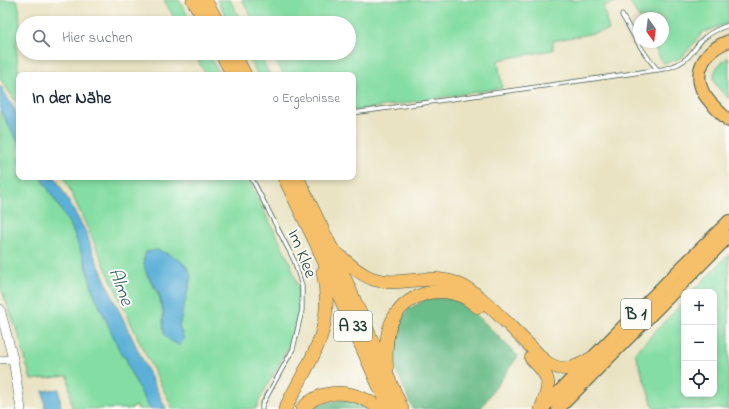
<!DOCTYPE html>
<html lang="de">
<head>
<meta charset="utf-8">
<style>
	:root { --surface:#fff; --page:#f6f6f7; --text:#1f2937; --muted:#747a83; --line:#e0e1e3 }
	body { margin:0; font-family:"Indie Flower",sans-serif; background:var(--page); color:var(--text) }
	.controls { position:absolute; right:12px; bottom:12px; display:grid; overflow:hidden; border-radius:8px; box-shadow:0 2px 6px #0003 }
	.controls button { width:36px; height:36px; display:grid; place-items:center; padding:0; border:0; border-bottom:1px solid var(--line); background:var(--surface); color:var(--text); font:20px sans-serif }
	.compass { position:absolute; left:633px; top:12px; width:36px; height:36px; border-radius:50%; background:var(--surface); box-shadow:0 2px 6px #0003; rotate:166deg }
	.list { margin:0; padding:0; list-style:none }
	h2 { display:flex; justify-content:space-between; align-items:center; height:52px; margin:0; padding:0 16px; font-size:17px }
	h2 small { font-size:13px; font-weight:400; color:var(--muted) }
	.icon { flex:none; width:22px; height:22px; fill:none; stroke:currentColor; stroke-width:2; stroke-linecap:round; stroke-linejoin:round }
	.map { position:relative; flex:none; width:729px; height:409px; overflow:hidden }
	.search { position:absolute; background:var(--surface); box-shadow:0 2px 6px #0003; left:16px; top:16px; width:340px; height:44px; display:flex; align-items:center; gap:10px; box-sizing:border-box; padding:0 14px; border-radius:22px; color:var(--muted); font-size:15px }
	.panel { position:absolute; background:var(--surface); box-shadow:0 2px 6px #0003; left:16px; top:72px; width:340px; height:108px; border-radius:8px }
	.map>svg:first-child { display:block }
	.green { fill:#84dda3; stroke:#528d6c; fill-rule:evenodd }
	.forest { fill:#6bbc89; stroke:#457c5e }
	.water { fill:#5cb0d8; stroke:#3e7686 }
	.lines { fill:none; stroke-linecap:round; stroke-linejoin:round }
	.service-casing { stroke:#3d5649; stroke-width:5 }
	.minor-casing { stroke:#3d5649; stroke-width:8 }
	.tertiary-casing { stroke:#3d5649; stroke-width:10 }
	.trunk-casing { stroke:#3d5649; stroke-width:14 }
	.motorway-casing { stroke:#3d5649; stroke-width:14 }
	.service { stroke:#fff; stroke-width:3.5 }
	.minor { stroke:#fff; stroke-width:7 }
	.tertiary { stroke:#fff; stroke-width:9 }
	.trunk { stroke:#f6c06b; stroke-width:12 }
	.motorway { stroke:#f6c06b; stroke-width:13 }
	.labels { text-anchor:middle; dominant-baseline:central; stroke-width:4; stroke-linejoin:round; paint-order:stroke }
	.shield { fill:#fdfcf7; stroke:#62766e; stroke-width:1 }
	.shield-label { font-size:17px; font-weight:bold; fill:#1f3d34 }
	.street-label { font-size:18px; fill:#1f3d34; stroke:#fdfcf7 }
	.water-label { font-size:19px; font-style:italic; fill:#316065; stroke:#fdfcf7 }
</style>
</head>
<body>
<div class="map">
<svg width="729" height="409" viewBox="0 0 729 409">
	<rect width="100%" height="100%" fill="#fdfcf7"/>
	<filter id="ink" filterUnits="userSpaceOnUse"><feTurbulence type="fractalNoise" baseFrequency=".025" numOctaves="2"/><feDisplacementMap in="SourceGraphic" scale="8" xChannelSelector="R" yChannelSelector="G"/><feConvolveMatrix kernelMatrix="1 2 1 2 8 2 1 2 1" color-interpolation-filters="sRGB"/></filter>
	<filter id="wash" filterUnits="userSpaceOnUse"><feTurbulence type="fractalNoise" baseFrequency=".012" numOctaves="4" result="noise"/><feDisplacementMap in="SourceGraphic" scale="16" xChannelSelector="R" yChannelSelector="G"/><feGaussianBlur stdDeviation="0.9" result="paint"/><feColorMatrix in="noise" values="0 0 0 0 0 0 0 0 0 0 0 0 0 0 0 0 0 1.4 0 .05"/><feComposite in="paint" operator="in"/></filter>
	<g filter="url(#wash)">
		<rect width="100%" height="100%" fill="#e9e3c3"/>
		<g class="green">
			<path d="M0 0H17L19 7 20 27 16 45 19 79V106L0 79Z"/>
			<path d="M164 0H179L192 23H177Z"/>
			<path d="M217 0H230L242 23H230Z"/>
			<path d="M242 0H624L603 6 609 30 553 41V50L498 60 502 88 353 111V75H284L271 53H349V23H255Z"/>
			<path d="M629 0H729V23L703 32 684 55 677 60 663 63 652 42H663V18H639Z"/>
			<path d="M194 53H208L220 75H206Z"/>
			<path d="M246 53H258L270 75H258Z"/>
			<path d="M727 58H729V99C721 91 709 82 716 69 718 65 724 61 727 58Z"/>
			<path d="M0 111 19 143V177H41L72 228 86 265 93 291 122 355 126 358 130 371 150 409H138L137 406 129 409H72L68 376 31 380 18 333 0 286Z"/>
			<path d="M64 177H247L290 262 298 287 299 311 292 340 258 403 256 409H173L141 345ZM143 259 190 286 184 301 179 327 184 339 163 323V313L159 296 147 275Z"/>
			<path d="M729 254V409H654L635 353 684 301V394H714V292H692Z"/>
		</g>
		<g class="forest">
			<path d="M429 298 451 299 471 309 518 356 480 409H413L396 370 394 335 408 309Z"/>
			<path d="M350 399 366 409H309L313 405Z"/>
		</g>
		<g class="water">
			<path d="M0 85 19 117V143L0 110Z"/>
			<path d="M41 177H55L87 234 91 248 114 300 166 409H150L130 371 126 358 122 356 93 291 86 265 72 228Z"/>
			<path d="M158 250C171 255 187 261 191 276L179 327 184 339 180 346C175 343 168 340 165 335 162 328 164 320 163 313 163 308 161 302 160 297 155 282 138 270 146 252Z"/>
			<path d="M59 389 61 409H45L43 391Z"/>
		</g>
	</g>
	<g filter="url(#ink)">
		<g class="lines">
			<defs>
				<g id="service">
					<path d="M622 15C633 34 643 54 658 70"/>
					<path d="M353 113 663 69C672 67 681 64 688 57 694 51 698 43 704 38 711 32 720 28 729 25"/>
					<path d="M251 177 294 260 302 286V310L293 349 262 405V409"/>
				</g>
				<path id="minor" d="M0 360 13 359"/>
				<path id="tertiary" d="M0 309 13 359 21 409"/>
				<g id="trunk">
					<path d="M729 41C707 49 691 70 704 94 710 104 721 113 729 121"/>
					<path d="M542 409 677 272 729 221"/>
					<path d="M558 409 729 236"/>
				</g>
				<g id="motorway">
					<path d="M193 0 206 23"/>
					<path d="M205 0 218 23"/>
					<path d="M221 53 233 75"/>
					<path d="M234 53 245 75"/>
					<path d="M284 177 316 243 389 409"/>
					<path d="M297 177 332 249 402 409"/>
					<path d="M332 249C345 260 357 273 373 279 400 288 431 271 460 285 478 293 491 308 505 321 519 335 532 348 546 362 566 375 577 367 595 356"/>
					<path d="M531 358C552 379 551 383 541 409"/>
					<path d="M387 375C386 359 385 344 389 329 399 296 436 283 466 298 470 301 474 304 478 307"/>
					<path d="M285 409C309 360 336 331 323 272"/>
					<path d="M302 409C323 385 358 391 380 409"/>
				</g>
			</defs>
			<use href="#service" class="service-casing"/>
			<use href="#minor" class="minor-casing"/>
			<use href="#tertiary" class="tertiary-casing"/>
			<use href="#trunk" class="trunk-casing"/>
			<use href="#motorway" class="motorway-casing"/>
			<use href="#service" class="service"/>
			<use href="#minor" class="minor"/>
			<use href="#tertiary" class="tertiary"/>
			<use href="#trunk" class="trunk"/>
			<use href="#motorway" class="motorway"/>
		</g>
	</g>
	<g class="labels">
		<g class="shield">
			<rect x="621" y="299" width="30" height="30" rx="3"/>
			<rect x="334" y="311" width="38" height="30" rx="3"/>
		</g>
		<g class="shield-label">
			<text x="636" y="314">B 1</text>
			<text x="353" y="326">A 33</text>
		</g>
		<g class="street-label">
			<text transform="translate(301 254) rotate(68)">Im Klee</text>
		</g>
		<g class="water-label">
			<text transform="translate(120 287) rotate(69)">Alme</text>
		</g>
	</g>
</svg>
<div class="controls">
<button>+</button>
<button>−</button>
<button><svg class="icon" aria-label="locate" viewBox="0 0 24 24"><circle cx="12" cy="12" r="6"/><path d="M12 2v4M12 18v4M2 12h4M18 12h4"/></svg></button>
</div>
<svg class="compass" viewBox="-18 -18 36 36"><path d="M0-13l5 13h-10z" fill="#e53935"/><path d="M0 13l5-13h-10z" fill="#747a83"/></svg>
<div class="search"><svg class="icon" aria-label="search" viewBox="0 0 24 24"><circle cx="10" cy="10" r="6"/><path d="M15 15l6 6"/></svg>Hier suchen</div>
<section class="panel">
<h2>In der Nähe<small>0 Ergebnisse</small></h2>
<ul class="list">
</ul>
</section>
</div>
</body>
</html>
